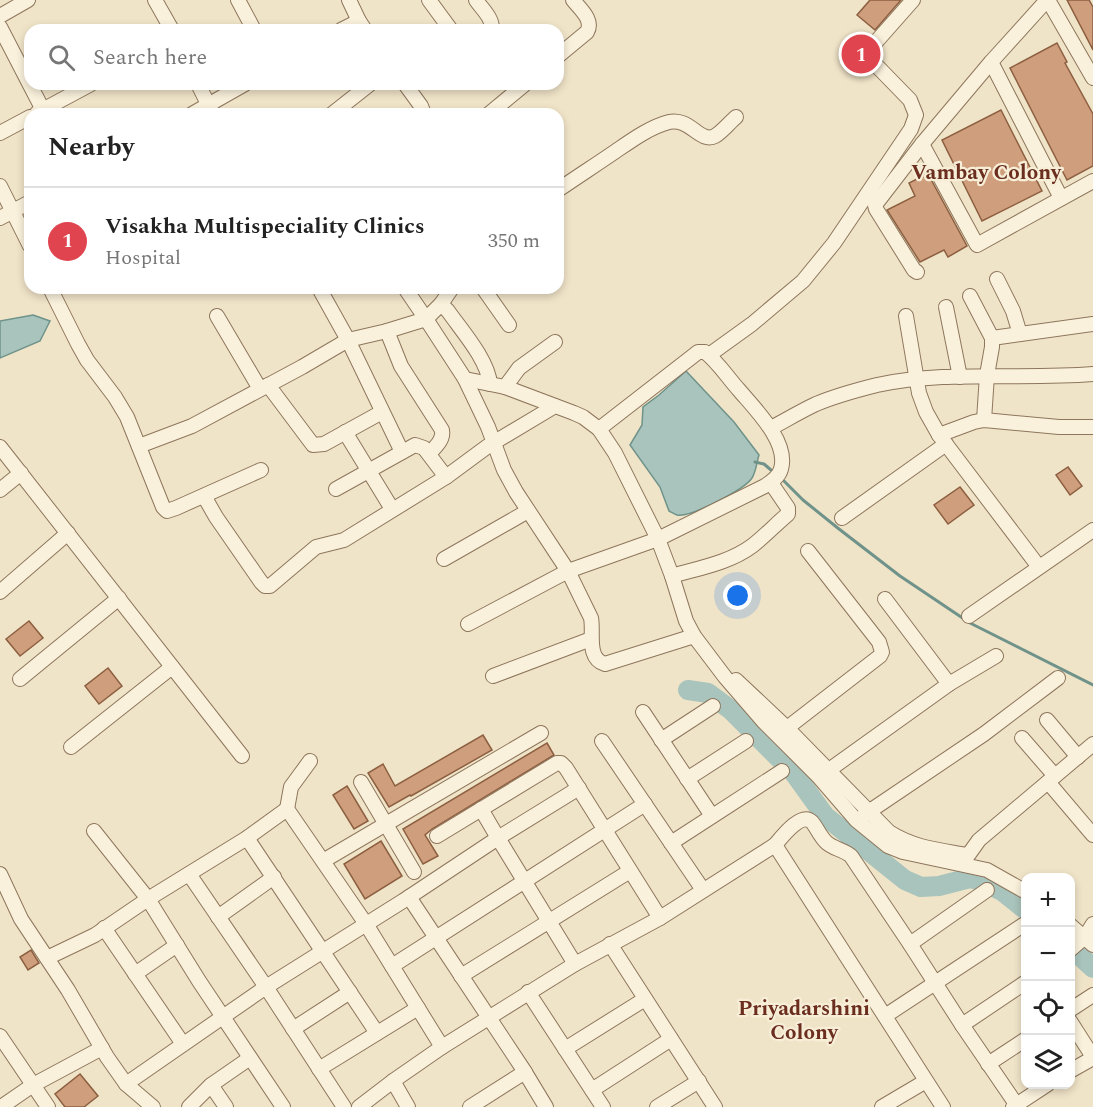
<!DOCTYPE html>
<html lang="en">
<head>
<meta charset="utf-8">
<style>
	:root { --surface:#fff; --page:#f2f2f2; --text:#222; --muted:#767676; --line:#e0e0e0; --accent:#ea580c }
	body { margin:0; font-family:Spectral,serif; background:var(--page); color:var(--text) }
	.controls { position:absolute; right:18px; bottom:18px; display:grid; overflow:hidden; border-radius:12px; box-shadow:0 3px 9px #0003 }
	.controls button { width:54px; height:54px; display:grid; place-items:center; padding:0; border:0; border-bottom:2px solid var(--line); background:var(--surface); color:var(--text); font:30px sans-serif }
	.you { position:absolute; left:738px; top:596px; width:21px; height:21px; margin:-15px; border:4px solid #fff; border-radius:50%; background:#1a73e8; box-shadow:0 0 0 9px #1a73e833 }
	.badge { display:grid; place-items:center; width:39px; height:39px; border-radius:50%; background:var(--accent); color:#fff; font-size:20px; font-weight:700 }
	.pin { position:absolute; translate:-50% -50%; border:3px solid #fff; box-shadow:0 2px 6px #0006 }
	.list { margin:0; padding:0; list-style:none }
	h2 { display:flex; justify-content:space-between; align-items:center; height:78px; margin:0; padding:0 24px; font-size:26px }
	h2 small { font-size:20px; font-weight:400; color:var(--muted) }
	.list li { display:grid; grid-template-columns:39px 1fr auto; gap:18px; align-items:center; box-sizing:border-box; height:108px; padding:0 24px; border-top:2px solid var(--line) }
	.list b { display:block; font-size:22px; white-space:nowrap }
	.list p { margin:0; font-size:20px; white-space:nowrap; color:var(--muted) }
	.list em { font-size:20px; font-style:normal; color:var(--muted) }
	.icon { flex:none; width:33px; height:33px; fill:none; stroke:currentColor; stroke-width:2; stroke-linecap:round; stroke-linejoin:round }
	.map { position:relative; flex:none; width:1093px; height:1107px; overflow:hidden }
	.search { position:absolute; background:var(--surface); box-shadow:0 3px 9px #0003; left:24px; top:24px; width:540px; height:66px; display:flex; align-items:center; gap:15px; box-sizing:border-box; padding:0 21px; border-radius:18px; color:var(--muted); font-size:22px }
	.panel { position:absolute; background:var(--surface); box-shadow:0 3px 9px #0003; left:24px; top:108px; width:540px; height:186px; border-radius:18px }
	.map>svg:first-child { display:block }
	.water { fill:#a9c4bc; stroke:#6f938a; stroke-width:1.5 }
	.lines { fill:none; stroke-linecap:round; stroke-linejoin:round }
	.stream { stroke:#6f938a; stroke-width:3 }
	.river { stroke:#a9c4bc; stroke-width:20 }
	.building { fill:#cf9f7d; stroke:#8d5f41; stroke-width:1.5 }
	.minor-casing { stroke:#8d765c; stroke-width:16 }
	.minor { stroke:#faf1dc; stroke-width:14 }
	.labels { text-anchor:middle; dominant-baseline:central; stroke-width:4.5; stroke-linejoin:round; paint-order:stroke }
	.neighbourhood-label { font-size:21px; font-weight:bold; fill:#6b2e1e; stroke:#f7eed8 }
</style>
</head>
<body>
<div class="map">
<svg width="1093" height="1107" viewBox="0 0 1093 1107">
	<rect width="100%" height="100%" fill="#f0e4c8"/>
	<g class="water">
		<path d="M33 315 50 321 40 341 0 358V321Z"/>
		<path d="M686 371 734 422 759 455C757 461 756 472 752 478 745 489 690 518 677 515 674 514 671 512 669 511L660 487 630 445 642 425 643 407 659 395Z"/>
	</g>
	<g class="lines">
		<g class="stream">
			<path d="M755 462 764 464 771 470"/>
			<path d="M784 481 803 500 839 529 900 576 970 623 1093 685"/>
		</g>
		<g class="river">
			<path d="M688 690 708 693 731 710 794 773 825 816 905 880 921 887 939 886 970 878 984 882 1002 891 1026 910"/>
			<path d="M1079 955 1093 968"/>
		</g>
	</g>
	<g class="building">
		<path d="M870 0H901L875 30 857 15Z"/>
		<path d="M1067 0H1089L1093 7V50Z"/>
		<path d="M1057 43 1067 62 1065 63 1093 114V166L1067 180 1010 68Z"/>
		<path d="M1001 110 1042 191 982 221 942 140Z"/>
		<path d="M927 172 967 246 948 257 944 250 920 262 887 210 915 196 909 183 921 177 920 175Z"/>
		<path d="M1068 467 1082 486 1070 495 1056 475Z"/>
		<path d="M960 487 974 505 948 524 934 505Z"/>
		<path d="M29 621 43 638 20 656 6 639Z"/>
		<path d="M108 668 122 686 99 704 85 686Z"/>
		<path d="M483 735 492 750 411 796 410 795 389 807 368 773 383 764 395 786Z"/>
		<path d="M547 743 554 755 432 829 425 835 438 856 423 864 403 829Z"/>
		<path d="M347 786 368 821 354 829 333 795Z"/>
		<path d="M381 841 402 876 365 899 344 864Z"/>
		<path d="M31 950 39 963 28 970 20 957Z"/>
		<path d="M80 1074 98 1096 84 1107H65L55 1094Z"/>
	</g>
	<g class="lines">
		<defs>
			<g id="minor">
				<path d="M155 0 172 30"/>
				<path d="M238 0 254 30"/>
				<path d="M349 0 359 21"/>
				<path d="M429 0 451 30"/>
				<path d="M476 0C482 9 493 18 492 30"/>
				<path d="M1048 0 1093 78"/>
				<path d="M0 16 28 0"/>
				<path d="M0 27 43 110"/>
				<path d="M341 30 359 21 365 30"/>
				<path d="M558 56 587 32C594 20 580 9 573 0"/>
				<path d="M991 62 1061 198"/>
				<path d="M198 84 213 114"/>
				<path d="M405 84 421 106 424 114"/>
				<path d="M37 113 91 84"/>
				<path d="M192 114 245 84"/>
				<path d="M332 114 370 84"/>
				<path d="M489 114 525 84"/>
				<path d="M0 133 30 117"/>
				<path d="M922 144 977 245 1093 181"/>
				<path d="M0 186 30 246"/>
				<path d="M558 190C577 177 597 164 616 151 632 140 650 127 669 122 690 117 700 144 715 136 723 131 729 123 736 117"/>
				<path d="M0 218 30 202"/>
				<path d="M917 272 914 270 876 209 875 205 922 144 991 62 1047 0"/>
				<path d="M997 279 1013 311 1020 334"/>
				<path d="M50 288 78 344 87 360 115 397 127 417 163 507 167 511 176 508 261 470"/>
				<path d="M319 288 348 340 402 452"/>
				<path d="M452 288 441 304 426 319 465 379 505 387 574 413 583 417 599 429 615 453 658 539 672 576 686 621 694 636 725 677 763 721 818 776 856 820 888 846 903 852 987 870 1026 892"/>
				<path d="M483 288 509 325"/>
				<path d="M970 296 992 338V347L987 375 984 420"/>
				<path d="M441 304 448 311C462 331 488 360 490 384"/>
				<path d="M946 307 960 377"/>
				<path d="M217 316 260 389"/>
				<path d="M906 316 919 393 926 412 939 435 1039 567"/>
				<path d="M387 331 401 366 442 430C444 440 435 447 429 454"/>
				<path d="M992 338 1093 324"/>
				<path d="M709 355 752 324 803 281 834 243 911 129 916 115 910 100 873 62 871 53 875 43 913 0"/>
				<path d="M465 379 488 427 504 470 516 492 568 571 591 618C594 632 586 659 605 664L694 636"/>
				<path d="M268 385 313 445 324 444 382 412"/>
				<path d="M505 387 519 368 555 342"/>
				<path d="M771 428C786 420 801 411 816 404 835 396 857 390 877 385 947 370 1022 380 1093 374"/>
				<path d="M345 432 392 509"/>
				<path d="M939 435 974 422 984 420 1059 427H1093"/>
				<path d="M139 446 192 426 302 367 348 340 387 331 426 319 405 288"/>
				<path d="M0 447 242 756"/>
				<path d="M336 489 415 445 424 448 446 477"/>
				<path d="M0 490 21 473"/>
				<path d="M204 496 216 517 261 582 265 586H270L316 547 344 540 446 477 488 446 555 406"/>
				<path d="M842 518 946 444"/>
				<path d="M444 559 528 511"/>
				<path d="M672 576C699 568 729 563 752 546 765 536 776 524 788 514V508L771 483"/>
				<path d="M0 592 68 533"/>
				<path d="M885 599 949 684"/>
				<path d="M969 616 1093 530"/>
				<path d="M468 624 568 571 658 539 765 486C771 482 779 477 781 469 789 442 755 409 739 390 728 378 718 362 705 352H698L693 356 599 429"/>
				<path d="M493 676 591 639"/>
				<path d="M20 679 119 598"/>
				<path d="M736 680 787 728 889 832C914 848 939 850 967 855"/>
				<path d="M643 712 712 816"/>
				<path d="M1047 720 1078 757"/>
				<path d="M787 728 880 656 882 652 879 642 808 551"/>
				<path d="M1022 738 1055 776"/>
				<path d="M661 740 713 706"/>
				<path d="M602 741 703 890"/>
				<path d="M71 747 172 667"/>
				<path d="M829 770 949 684 996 656"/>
				<path d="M687 779 746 741"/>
				<path d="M361 782 414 872"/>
				<path d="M1048 782 1093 835"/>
				<path d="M287 809 291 787 310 761"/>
				<path d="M481 809 498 838 579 788"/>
				<path d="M864 815 984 734 1058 678"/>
				<path d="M94 831 148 899 199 981 283 1107"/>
				<path d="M437 836 557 763H561L566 768 660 918"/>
				<path d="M247 838 377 1033"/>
				<path d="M671 843 782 771"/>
				<path d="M775 845C781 838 801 811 812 822 817 828 820 836 826 842 833 849 843 849 851 856L910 944 962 1025 1018 1107"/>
				<path d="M323 861 541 733"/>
				<path d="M964 861 979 840 1093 744"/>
				<path d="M0 874 21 919 68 990 107 1057 126 1084 153 1107"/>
				<path d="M189 874 266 987 344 1107"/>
				<path d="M409 897 523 1069 546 1107"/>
				<path d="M218 917 274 877"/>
				<path d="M1070 925 1093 945"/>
				<path d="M104 928 183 1044"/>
				<path d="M610 944 715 1107"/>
				<path d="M910 944 987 890"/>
				<path d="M1070 950 1085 937 1093 924"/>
				<path d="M47 958 95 935 148 899 247 838 287 809 366 924 442 1047 393 1081 359 1107"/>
				<path d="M392 966 645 804"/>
				<path d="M135 974 177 945"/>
				<path d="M461 976 630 871"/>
				<path d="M528 992 603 1107"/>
				<path d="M1070 1010 1093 995"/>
				<path d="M885 1016 1023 925"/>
				<path d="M1070 1021 1093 1057"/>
				<path d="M962 1025 1026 982"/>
				<path d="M293 1029 350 992"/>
				<path d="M0 1036 48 1107"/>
				<path d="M442 1047 575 964 660 918 775 845 943 1107"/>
				<path d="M565 1049 645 999"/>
				<path d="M988 1064 1026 1039"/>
				<path d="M319 1069 418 1008"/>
				<path d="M1070 1071 1093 1058"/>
				<path d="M393 1081 408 1107"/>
				<path d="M126 1084 266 987 403 901 498 838 575 964"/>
				<path d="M211 1085 226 1107"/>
				<path d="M592 1090 671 1039"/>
				<path d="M1 1107 33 1085 102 1048"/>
				<path d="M189 1107 211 1085 250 1058"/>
				<path d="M470 1107 525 1072"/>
				<path d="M657 1107 699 1081"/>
				<path d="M882 1107 926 1081"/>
				<path d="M1013 1107 1048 1084"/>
			</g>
		</defs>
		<use href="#minor" class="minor-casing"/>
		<use href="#minor" class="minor"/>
	</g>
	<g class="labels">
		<g class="neighbourhood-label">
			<text x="986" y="173">Vambay Colony</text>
			<text x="804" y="1009">Priyadarshini<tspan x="804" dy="24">Colony</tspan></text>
		</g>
	</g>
</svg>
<div class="controls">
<button>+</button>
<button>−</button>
<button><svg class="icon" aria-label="locate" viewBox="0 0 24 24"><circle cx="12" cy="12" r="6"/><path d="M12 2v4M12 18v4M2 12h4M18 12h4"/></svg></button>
<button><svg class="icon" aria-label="layers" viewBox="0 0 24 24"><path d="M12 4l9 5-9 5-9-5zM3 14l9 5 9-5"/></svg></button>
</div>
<div class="you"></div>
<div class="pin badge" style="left:861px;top:54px;background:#e0444e">1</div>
<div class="search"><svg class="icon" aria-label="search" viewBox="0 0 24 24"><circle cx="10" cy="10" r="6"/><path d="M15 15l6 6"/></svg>Search here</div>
<section class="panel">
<h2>Nearby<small></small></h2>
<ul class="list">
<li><span class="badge" style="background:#e0444e">1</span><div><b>Visakha Multispeciality Clinics</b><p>Hospital</p></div><em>350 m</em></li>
</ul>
</section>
</div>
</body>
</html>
